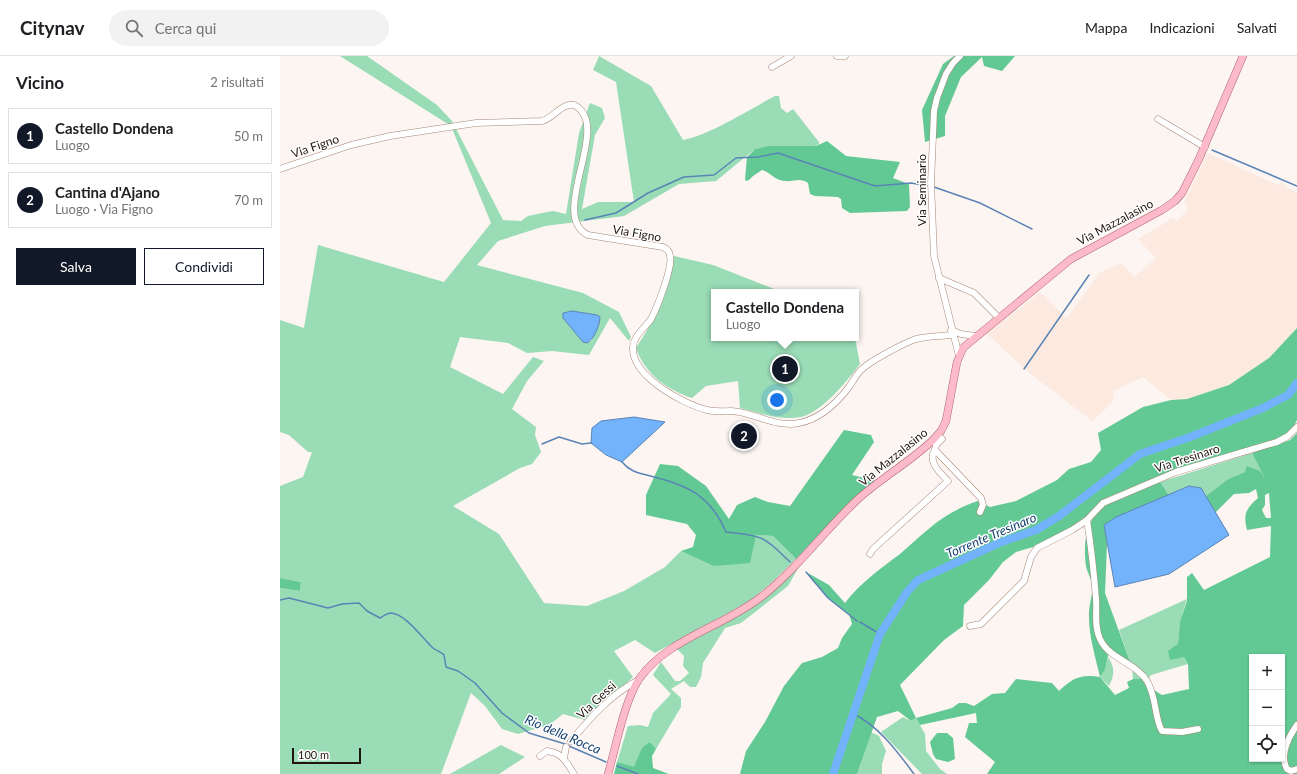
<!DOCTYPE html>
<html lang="it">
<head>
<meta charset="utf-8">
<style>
	:root { --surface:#fff; --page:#f2f2f2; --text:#202124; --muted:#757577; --line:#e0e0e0; --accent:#111827 }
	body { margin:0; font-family:Lato,sans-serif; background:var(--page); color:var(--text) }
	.controls { position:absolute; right:12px; bottom:12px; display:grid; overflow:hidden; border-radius:0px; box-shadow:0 1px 3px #0004 }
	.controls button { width:36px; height:36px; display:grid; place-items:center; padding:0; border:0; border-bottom:1px solid var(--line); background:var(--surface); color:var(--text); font:20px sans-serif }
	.scale { position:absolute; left:12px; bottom:10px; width:69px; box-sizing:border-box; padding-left:4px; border:2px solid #21150f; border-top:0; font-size:11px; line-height:14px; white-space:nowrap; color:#21150f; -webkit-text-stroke:3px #fff; paint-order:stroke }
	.you { position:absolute; left:497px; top:344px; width:14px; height:14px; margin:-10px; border:3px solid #fff; border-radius:50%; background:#1a73e8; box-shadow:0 0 0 6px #1a73e833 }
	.badge { display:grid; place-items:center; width:26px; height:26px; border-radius:50%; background:var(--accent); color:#fff; font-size:13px; font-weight:700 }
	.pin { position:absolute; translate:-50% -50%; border:2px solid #fff; box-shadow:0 1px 4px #0006 }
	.popup { position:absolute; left:431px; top:233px; width:148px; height:52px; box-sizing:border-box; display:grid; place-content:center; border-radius:0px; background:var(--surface); filter:drop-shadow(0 1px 3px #0005); font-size:13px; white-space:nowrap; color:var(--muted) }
	.popup b { font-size:15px; color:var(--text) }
	.popup::after { content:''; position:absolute; left:50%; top:100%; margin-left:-8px; border:8px solid transparent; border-top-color:var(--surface) }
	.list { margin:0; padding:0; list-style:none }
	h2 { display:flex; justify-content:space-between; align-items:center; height:52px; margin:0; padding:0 16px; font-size:17px }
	h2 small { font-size:13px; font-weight:400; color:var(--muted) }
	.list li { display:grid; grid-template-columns:26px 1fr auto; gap:12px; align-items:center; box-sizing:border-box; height:56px; margin:0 8px 8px; padding:0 8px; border:1px solid var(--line); border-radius:0px }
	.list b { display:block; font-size:15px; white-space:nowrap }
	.list p { margin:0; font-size:13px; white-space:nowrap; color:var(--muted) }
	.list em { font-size:13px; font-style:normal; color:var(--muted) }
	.actions { display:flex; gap:8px; padding:12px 16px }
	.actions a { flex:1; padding:9px 0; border:1px solid var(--accent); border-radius:0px; text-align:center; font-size:14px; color:var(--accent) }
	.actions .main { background:var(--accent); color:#fff }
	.icon { flex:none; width:22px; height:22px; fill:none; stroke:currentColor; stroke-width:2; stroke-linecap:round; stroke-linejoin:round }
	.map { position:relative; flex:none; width:1017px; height:718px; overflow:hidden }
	header { display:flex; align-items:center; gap:24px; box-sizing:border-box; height:56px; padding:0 20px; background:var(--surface); border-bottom:1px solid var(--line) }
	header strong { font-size:19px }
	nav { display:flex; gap:22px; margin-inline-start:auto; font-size:14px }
	.search { width:280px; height:36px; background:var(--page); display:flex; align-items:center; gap:10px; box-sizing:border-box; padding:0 14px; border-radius:22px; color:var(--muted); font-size:15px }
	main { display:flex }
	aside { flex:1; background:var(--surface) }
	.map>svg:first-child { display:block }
	.built { fill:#fceae1 }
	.green { fill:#9adcb6; fill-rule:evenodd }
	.forest { fill:#62c994; fill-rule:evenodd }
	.water { fill:#72b3fc; stroke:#5a84b5 }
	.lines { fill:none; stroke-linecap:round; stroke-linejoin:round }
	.stream { stroke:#5a84b5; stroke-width:1.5 }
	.river { stroke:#72b3fc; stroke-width:8 }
	.minor-casing { stroke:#a78776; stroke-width:7 }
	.major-casing { stroke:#af6370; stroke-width:8 }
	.minor { stroke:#fff; stroke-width:6 }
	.major { stroke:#fdbbc9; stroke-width:7 }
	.labels { text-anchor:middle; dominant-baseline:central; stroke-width:3; stroke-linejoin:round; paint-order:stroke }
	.street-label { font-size:12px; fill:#21150f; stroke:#fff }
	.water-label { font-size:13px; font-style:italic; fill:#164371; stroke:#fff }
</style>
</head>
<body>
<header>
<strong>Citynav</strong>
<div class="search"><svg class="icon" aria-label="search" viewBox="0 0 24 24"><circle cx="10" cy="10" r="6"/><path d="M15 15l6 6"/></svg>Cerca qui</div>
<nav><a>Mappa</a><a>Indicazioni</a><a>Salvati</a></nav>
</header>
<main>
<aside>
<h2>Vicino<small>2 risultati</small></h2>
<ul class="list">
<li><span class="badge">1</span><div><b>Castello Dondena</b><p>Luogo</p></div><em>50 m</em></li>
<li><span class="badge">2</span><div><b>Cantina d'Ajano</b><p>Luogo · Via Figno</p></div><em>70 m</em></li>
</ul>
<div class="actions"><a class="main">Salva</a><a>Condividi</a></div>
</aside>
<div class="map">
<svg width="1017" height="718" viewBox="0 0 1017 718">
	<rect width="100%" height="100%" fill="#fcf5f1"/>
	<path class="built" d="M928 97 998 129 1002 126 1007 132 1017 136V272L989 302 949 329 907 343 891 344 863 321 834 335 832 347 812 365 748 316 707 278 760 236 787 262 819 217 841 207 854 221 876 202 858 183 893 162 897 165 908 153 904 146Z"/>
	<g class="green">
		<path d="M60 0H87L157 49 172 65 223 164 241 165 248 160 262 157 273 155 286 158 299 77 310 47 322 52 325 62 315 79 302 153 318 146H354L336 26 313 14 319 0 371 30 403 84C430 79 470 53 495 40H499L501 52 507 57 513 53 539 86V88L536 90 475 93 436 125 399 128 344 160 265 170 218 185 197 209 303 237 339 256 351 281 349 285 330 262 309 299 272 295 247 297 228 287 180 281 170 311 223 338 253 301 264 305 247 325 232 353 256 371 255 379 261 396 252 408 240 412 173 450 219 478 264 547 307 550 344 535 385 511 401 495 433 510 476 479 493 480 516 503 491 527 471 544 375 597 355 584 334 595 353 621 305 664 283 658 269 669 238 678 222 673 205 650 191 637 161 718H0V532L20 535 21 526 0 522V430L23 421 32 396H28L9 379 0 376V264L24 272 38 189 164 226 211 167 171 70ZM292 255 317 259 319 261 318 270 311 285H303L283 262 286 256Z"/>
		<path d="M394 200 433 209 502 236H434V282H575L580 308C568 324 541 357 521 361 501 365 480 357 460 352L458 325 426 330 412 342C387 334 364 317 356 292 375 263 390 234 394 200Z"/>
		<path d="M972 397 988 426 966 410 965 416 948 423 926 440 921 432 909 430 889 439 880 426Z"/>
		<path d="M520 509 508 530 461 567 445 572 423 607 421 621 416 631H410L404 625 391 633 401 642V651L376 693 370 686 354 712 337 706 348 670 360 669 368 671 373 657 391 638 373 619 381 606 395 625H400L409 617 403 610 404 600 396 592 456 560Z"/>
		<path d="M907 543 900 565 898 589 908 608 871 619 869 622 853 623 852 611 839 574Z"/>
		<path d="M828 601C835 612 835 618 829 630L820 621 825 614Z"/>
		<path d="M623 661 631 665 636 662 645 678 646 695 660 713 667 718H642L601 676Z"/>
		<path d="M591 676 599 680 606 695 602 708V718H577Z"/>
		<path d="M221 689 245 701 219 718H170Z"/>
	</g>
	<g class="forest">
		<path d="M674 0H735L722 15 704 10 702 1 681 21 665 60V80L645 86 642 54 663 8Z"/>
		<path d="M547 85 566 100 620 106 613 122 629 128 630 151 627 155 570 157 562 152 561 143 558 141 535 140 530 138 528 127C520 121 514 126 505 125 495 125 490 116 482 114L473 120 469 124 466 125 465 123 467 101 475 93 490 90H536Z"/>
		<path d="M1017 272V364L1013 372 1003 382 897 414 825 443 804 464 760 489 736 496 723 506 709 524 684 549 683 570 664 584 620 629 636 662 672 652 679 647H686L694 650 712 638 725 637 736 623 772 627 779 635C793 622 800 618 820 621 815 599 808 578 809 555 810 546 813 536 812 528 811 522 807 516 806 510 798 449 834 444 880 426L889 439 836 461 824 469 827 488 825 537 852 611 829 595 825 614 820 621 835 639 849 632 847 626 853 623 869 622 874 634 882 639 909 633 908 608 904 601 890 604 888 595 898 588 900 565 907 545V521L912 517 924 534 990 501 991 470 967 474C963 457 966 453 978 442L976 433 969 437 954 438 935 457 926 440 948 423 965 416 966 410 980 415 985 422 972 397 1010 384 1017 377V718H707L715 706 685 681 689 667H697L696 657 640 669 636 662 631 665 618 655 597 661 577 718H460L466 695 485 666 504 630 522 607 542 601 558 592 562 582 572 568 569 558 548 542 526 516 549 529 565 547C580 527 600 513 620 498 648 474 662 457 698 445L710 451 736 445 777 424 789 413 811 406 821 394 818 377 863 351 891 344 907 343 949 329 989 302ZM989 437 991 462H986L982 454 985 449V439ZM972 601H1002V703H972Z"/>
		<path d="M564 374 591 379 594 386 572 419 597 425 566 450 516 503 493 480 476 479 470 507 433 510 401 495 413 491 416 479 407 468 366 459V439L380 408 398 410 426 430 449 463 457 449 475 441 488 446 510 450Z"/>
		<path d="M0 522 21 526 20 535 0 532Z"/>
		<path d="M657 677H667L673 682 675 703 668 706 656 703 653 698 650 686Z"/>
		<path d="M370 686 376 693 372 700 373 712 389 718H334L337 706 354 711 362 692Z"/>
	</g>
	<g class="water">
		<path d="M292 255 317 259 320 261C320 269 314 283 307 287L303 286 283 262V257Z"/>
		<path d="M354 361 385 366 342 406 326 399 311 387 312 372 321 365Z"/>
		<path d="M909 430 921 432 949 479 889 518 835 531 824 469 836 461Z"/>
	</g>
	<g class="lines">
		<g class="stream">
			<path d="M932 94 1017 130"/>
			<path d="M654 131 700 147 752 173"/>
			<path d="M305 164 336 157 368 137 404 121 434 119 456 102 478 101 498 97 595 130 631 127 648 130"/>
			<path d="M744 313 809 219"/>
			<path d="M262 388 279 381 302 388 311 387"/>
			<path d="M342 406C351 417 361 417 374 421 410 430 431 441 446 476 484 480 483 480 510 506"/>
			<path d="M526 516 548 542 577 565"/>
			<path d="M0 544 9 542 48 552 62 548 79 547 87 555 100 562C104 560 107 557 111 557 126 558 142 582 153 592 157 595 161 596 164 599L166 611 178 615 195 627 222 657 249 677 282 687 326 706"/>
			<path d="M580 566 600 578"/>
			<path d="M572 657C599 670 617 695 634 718"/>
			<path d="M337 710 358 718"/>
		</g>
		<path class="river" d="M553 718 600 578 627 536 638 524 719 487 756 474 779 460 860 398 910 381 983 352 1008 339 1017 327"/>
		<defs>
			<g id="minor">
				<path d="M557 0H565"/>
				<path d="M492 11 511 0"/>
				<path d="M878 63 925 91"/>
				<path d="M0 113 71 89 110 80 196 67 262 65C274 62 281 47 294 49 334 68 267 159 308 179L383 191C387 193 390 196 390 200 393 211 377 252 371 263 365 272 354 279 353 291 351 320 403 348 427 354 435 356 443 355 451 355 474 356 495 372 519 367 540 363 556 348 569 331 573 325 576 319 581 314 590 305 624 287 636 283 648 280 661 280 672 279"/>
				<path d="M659 222 694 237 718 261"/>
				<path d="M671 274 681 278 695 280"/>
				<path d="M679 300 654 200 651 127 654 55 657 42 666 18 673 7 680 0"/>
				<path d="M658 379 662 383 656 389 655 394 701 442 703 449 700 456"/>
				<path d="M807 464C811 490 814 517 816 543 817 556 814 571 820 583 829 603 856 607 867 625 877 642 874 661 882 675L902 676 918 673"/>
				<path d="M590 498 593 493 668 425C660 417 647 405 655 394"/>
				<path d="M690 570 701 568 744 525 751 501 757 492 792 474 807 464 823 447 896 416 997 386 1008 380 1017 371"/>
				<path d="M1017 669C1009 680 999 699 1007 713L1011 715 1017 713"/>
				<path d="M291 685C310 662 332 637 359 624"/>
				<path d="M260 700 267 695C283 697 286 706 294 718"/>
				<path d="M284 702 286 691"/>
			</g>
			<path id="major" d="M328 718C336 691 344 646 359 623 388 582 443 571 481 541 517 513 544 475 577 444 601 422 630 406 653 384L661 375 666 365 677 306 683 292 690 286 791 203 882 154 895 145 902 137 919 103 963 0"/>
		</defs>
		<use href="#minor" class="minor-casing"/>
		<use href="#major" class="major-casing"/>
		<use href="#minor" class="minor"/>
		<use href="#major" class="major"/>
	</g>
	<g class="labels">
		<g class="street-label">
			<text transform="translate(35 90) rotate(-19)">Via Figno</text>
			<text transform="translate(641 134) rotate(-90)">Via Seminario</text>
			<text transform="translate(835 166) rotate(-28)">Via Mazzalasino</text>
			<text transform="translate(357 177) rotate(10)">Via Figno</text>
			<text transform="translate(613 401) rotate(-39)">Via Mazzalasino</text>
			<text transform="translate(907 402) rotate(-18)">Via Tresinaro</text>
			<text transform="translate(316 644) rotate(-43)">Via Gessi</text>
		</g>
		<g class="water-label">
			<text transform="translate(711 479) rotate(-23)">Torrente Tresinaro</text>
			<text transform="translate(283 678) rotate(23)">Rio della Rocca</text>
		</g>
	</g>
</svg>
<div class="controls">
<button>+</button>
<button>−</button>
<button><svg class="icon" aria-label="locate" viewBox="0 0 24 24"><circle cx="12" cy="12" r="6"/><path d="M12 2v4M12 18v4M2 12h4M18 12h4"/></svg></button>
</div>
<div class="scale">100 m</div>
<div class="you"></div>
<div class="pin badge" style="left:505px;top:313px">1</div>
<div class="popup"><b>Castello Dondena</b>Luogo</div>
<div class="pin badge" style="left:464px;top:380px">2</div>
</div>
</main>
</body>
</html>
